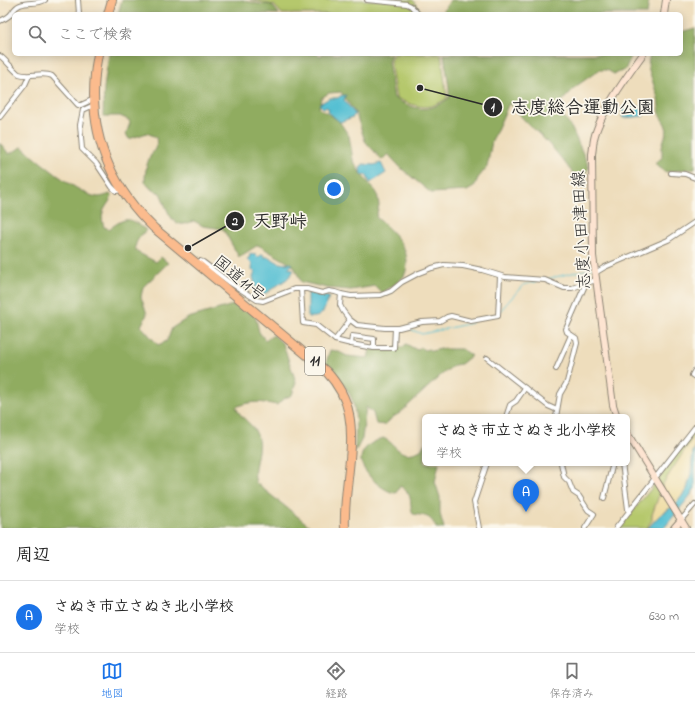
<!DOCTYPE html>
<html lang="ja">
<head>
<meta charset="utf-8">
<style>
	:root { --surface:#fff; --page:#f2f2f2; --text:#222; --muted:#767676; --line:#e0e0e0; --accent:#1a73e8 }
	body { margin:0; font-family:"Indie Flower","Klee One",sans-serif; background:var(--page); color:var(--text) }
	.you { position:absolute; left:334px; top:189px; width:14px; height:14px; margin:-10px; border:3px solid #fff; border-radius:50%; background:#1a73e8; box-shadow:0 0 0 6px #1a73e833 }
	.badge { display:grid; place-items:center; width:26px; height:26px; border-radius:50%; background:var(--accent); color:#fff; font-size:13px; font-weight:700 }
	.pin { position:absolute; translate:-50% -33px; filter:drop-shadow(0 1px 2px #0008) }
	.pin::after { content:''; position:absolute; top:21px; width:14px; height:12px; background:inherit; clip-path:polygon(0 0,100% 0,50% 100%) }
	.popup { position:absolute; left:422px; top:414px; width:208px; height:52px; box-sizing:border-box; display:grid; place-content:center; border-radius:6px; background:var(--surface); filter:drop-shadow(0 1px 3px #0005); font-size:13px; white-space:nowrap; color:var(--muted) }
	.popup b { font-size:15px; color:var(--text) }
	.popup::after { content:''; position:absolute; left:50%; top:100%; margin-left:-8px; border:8px solid transparent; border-top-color:var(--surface) }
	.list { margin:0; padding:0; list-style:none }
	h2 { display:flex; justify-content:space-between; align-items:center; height:52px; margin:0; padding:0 16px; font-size:17px }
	h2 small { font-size:13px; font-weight:400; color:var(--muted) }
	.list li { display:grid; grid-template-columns:26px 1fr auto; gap:12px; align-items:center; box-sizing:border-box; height:72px; padding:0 16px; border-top:1px solid var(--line) }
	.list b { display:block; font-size:15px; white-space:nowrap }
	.list p { margin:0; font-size:13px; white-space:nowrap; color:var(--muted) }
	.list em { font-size:13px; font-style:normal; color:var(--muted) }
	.icon { flex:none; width:22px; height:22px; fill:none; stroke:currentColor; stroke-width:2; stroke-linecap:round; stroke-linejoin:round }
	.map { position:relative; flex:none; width:695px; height:528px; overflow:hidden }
	.search { position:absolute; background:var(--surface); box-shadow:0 2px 10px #0003; left:12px; right:12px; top:12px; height:44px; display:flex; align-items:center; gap:10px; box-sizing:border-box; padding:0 14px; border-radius:6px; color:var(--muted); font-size:15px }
	.sheet { height:124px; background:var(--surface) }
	nav { display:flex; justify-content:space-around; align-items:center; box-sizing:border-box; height:56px; border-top:1px solid var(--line); background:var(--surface); font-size:11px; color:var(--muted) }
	nav a { display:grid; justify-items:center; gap:2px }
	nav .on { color:var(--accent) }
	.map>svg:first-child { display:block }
	.green { fill:#b5c86c; stroke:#707a4c }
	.forest { fill:#90ac60; stroke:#5e6c46 }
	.sand { fill:#eeda9e; stroke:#8c8264 }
	.water { fill:#57c0d3; stroke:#41767f }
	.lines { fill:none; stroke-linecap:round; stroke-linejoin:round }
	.stream { stroke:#57c0d3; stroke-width:1 }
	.street-casing { stroke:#8c8474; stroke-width:6 }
	.secondary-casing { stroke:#8c8474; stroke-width:8 }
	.highway-casing { stroke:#8c8474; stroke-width:10 }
	.street { stroke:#fff; stroke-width:4 }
	.secondary { stroke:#fde4d1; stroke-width:6 }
	.highway { stroke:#fbbb8d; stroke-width:8 }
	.labels { text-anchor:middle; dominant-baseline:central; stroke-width:3.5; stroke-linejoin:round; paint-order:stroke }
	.shield { fill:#fbf7ec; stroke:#696865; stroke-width:1 }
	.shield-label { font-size:16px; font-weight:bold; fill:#2b2b2b }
	.street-label { font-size:17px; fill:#2b2b2b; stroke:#fbf7ec }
	.leader { fill:none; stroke:#2b2b2b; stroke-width:1.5 }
	.callout-dot { fill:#2b2b2b; stroke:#fbf7ec; stroke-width:1.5 }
	.mark-label { font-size:12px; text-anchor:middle; font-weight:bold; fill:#fff }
	.callout-label { font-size:18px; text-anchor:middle; font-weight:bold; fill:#2b2b2b; stroke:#fbf7ec; stroke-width:3.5; stroke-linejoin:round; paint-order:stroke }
</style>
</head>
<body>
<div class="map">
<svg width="695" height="528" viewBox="0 0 695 528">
	<rect width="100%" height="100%" fill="#fbf7ec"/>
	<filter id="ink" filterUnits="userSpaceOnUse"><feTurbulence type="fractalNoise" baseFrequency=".025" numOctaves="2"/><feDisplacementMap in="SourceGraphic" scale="8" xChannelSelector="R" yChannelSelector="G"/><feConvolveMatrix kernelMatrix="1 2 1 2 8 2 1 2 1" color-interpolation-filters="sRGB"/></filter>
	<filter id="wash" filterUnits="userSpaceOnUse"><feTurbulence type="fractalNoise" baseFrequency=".012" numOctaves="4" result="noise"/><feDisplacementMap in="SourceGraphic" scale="16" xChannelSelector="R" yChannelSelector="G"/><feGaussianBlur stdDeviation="0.9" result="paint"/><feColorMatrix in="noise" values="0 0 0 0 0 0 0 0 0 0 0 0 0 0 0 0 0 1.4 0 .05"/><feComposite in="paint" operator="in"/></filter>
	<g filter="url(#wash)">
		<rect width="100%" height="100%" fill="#eeddbc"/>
		<g class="green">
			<path d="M250 0H413L423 14H282L274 5Z"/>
			<path d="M393 54H441L447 98C427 112 417 107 396 98L390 61Z"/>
			<path d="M695 429V438H693L663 484 652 515V520L648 526V528H619L651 489Z"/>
		</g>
		<g class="forest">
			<path d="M122 0H241L259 4 272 5 279 14H118Z"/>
			<path d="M450 0H649L647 14H444V10Z"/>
			<path d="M695 28V168L666 172 656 165V162L662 158V146L667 130 665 124 660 116 658 98 648 67 649 58 651 54H681V32Z"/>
			<path d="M109 54H317L321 56 322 54H391L388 61 394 98C415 110 428 114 449 98V88L444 54H632L625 70 614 74 607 70H599L575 87 557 107 572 129 589 167 580 183C569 168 558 153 544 139 532 127 521 118 509 103L492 141 487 167 478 178 474 187 467 191 431 193 402 169 388 154 382 160 365 141 356 114 341 92 329 93 321 98 319 108 339 121 349 136 353 160 360 173 377 193 379 205 376 217C392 231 414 250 405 274 403 280 388 289 382 293L375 286 351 290 327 288 301 282 294 266 258 245 239 257 223 229 203 226 194 221C190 222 185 225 181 224 169 223 165 202 160 193L151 189 145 182C145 175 146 164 150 157 154 149 158 148 156 137L147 133 129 139 126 134 130 123 129 120 120 116H103L104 88Z"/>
			<path d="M0 143 9 154 22 147C37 159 80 196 98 197 102 197 107 195 110 194L112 197C105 209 99 212 104 227L109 229C127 216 129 217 146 230 140 237 132 244 137 252L156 262 161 257 168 263 143 287 141 297 147 314 141 326 158 345 167 341 172 328 188 318 240 303 255 315 259 332 265 340 274 335 283 344 296 382 292 395 283 399 277 405C262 402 251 400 236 407 241 420 255 424 258 438 261 453 251 469 256 483L312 528H0Z"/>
			<path d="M406 344 417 350 421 347 424 350 429 349 431 351 441 349H462L471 356 461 364 454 365 440 376 400 413 393 417 385 425 376 424 373 413 366 407 362 439 355 452C355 432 359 409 348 391 342 381 334 372 326 363L330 350 337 351 347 356 368 358 370 349 394 350 396 347H403Z"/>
			<path d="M383 438C398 444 398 461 421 450L425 443V463H439L435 482 440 497V514L444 528H436C431 515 425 516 413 514 408 501 415 496 400 486L396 493C384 493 359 470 361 458 363 446 373 442 383 438Z"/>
		</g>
		<path class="sand" d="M693 437 695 438V448L692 459 691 473 687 489 676 504 659 516 648 528V526L652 520V515L663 484Z"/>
		<g class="water">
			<path d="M346 95 344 100 355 114 353 117 340 122 328 112 329 109 326 107 323 108 319 104 330 98H338L340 96Z"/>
			<path d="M639 106 643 110 644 116 624 118 622 117 623 108Z"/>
			<path d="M381 163 386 173 370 183 367 176 361 174 360 168 363 164 374 165Z"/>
			<path d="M249 254 256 255 258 257 263 254 264 257H269C278 262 279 265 291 263V266L288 268 293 269V272L287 279 263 295H258L253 277 255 272 252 270C253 265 251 262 247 259L250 257Z"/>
			<path d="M308 292 329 297C324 309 324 319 308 317Z"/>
			<path d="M695 448V488L690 496 664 528H648L659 516 676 504 687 489 691 473 693 451Z"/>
		</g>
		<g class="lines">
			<g class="stream">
				<path d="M598 267 604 265"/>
				<path d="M547 279 593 268"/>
				<path d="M500 311 523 285 538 281"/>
				<path d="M407 328 422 334 472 323"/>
			</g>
		</g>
	</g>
	<g filter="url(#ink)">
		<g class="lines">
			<defs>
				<g id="street">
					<path d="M78 0 79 14"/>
					<path d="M367 0 407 4 411 6 418 14"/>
					<path d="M0 21C4 19 9 17 11 14 14 10 15 7 20 5 28 1 37 5 45 0"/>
					<path d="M0 56C5 59 16 73 19 74 30 78 42 71 52 76L78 105H81L94 99"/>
					<path d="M94 105 83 110 80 125 82 149 96 163 112 187 116 191 122 190"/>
					<path d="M0 117 25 85 29 76"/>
					<path d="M671 173 685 174 695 178"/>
					<path d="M196 263 200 261 203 262 229 282 257 300 263 301 294 289H307L322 293 329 291 335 292 341 294 351 296 381 295 391 291 402 282 419 273 432 268 444 265 463 266 482 270 505 277 545 280 564 288H572L596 280"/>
					<path d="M595 273 605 267 668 240 695 222"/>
					<path d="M301 289 303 323 316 325 335 340 351 344 374 348H394L395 328"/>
					<path d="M341 294 340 305 343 311 349 319 357 325 385 328H399L422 322 440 321 447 317 451 316 471 321 498 316 500 276"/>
					<path d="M335 340 350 320"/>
					<path d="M351 344 352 336 374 339V348"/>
					<path d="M487 358 548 406 557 410"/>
					<path d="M556 369 571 335"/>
					<path d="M695 370 692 375 695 377"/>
					<path d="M506 417 510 405 516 401 525 388"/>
					<path d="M556 417 560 394 567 382 577 343 576 338 567 332 566 329 586 283"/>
					<path d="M561 463 564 477 569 482 573 492 579 496 588 510 594 514 585 528"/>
					<path d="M622 463 628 509 630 511"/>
					<path d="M604 498 613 463"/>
					<path d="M681 520 695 504"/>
					<path d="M479 528 474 502 487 463"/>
					<path d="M616 528 695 427"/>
				</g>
				<g id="secondary">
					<path d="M664 14 666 0"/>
					<path d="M617 417 613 405 593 256 592 154C593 149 593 144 594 139 599 114 628 75 643 54"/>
					<path d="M627 433 686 528"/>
					<path d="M674 528 681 520"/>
				</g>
				<g id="highway">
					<path d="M108 14 112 0"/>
					<path d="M98 54C85 122 104 180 154 228L326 371C337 383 346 398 349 414 356 450 343 491 345 528"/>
				</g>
			</defs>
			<use href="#street" class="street-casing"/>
			<use href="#secondary" class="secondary-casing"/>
			<use href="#highway" class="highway-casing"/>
			<use href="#street" class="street"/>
			<use href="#secondary" class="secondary"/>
			<use href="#highway" class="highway"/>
		</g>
	</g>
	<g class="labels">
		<rect class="shield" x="305" y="347" width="20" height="28" rx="3"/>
		<g class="shield-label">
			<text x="315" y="361">11</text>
		</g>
		<g class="street-label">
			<text transform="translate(582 230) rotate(-93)">志度小田津田線</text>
			<text transform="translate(239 279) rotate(39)">国道11号</text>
		</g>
	</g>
	<path class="leader" d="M420 88L493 107M188 248L235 221"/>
	<g class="callout-dot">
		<circle cx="420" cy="88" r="4"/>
		<circle cx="188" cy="248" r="4"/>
		<circle cx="493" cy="107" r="10"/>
		<circle cx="235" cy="221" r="10"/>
	</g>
	<g class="mark-label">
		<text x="493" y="111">1</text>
		<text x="235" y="225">2</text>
	</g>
	<g class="callout-label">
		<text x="583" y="113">志度総合運動公園</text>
		<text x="280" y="227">天野峠</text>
	</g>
</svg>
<div class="you"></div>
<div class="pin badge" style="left:526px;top:512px">A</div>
<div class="popup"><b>さぬき市立さぬき北小学校</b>学校</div>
<div class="search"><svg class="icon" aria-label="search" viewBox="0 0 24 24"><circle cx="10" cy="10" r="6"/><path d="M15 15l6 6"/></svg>ここで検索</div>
</div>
<section class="sheet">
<h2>周辺<small></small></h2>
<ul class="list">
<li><span class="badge">A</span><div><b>さぬき市立さぬき北小学校</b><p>学校</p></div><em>630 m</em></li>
</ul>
</section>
<nav>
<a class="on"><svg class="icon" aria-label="map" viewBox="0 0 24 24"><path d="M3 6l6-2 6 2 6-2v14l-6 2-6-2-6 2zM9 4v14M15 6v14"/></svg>地図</a>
<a><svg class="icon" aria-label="directions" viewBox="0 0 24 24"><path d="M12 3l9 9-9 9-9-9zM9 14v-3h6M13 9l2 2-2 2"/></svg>経路</a>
<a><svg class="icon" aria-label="saved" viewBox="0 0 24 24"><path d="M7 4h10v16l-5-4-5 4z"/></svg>保存済み</a>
</nav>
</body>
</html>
